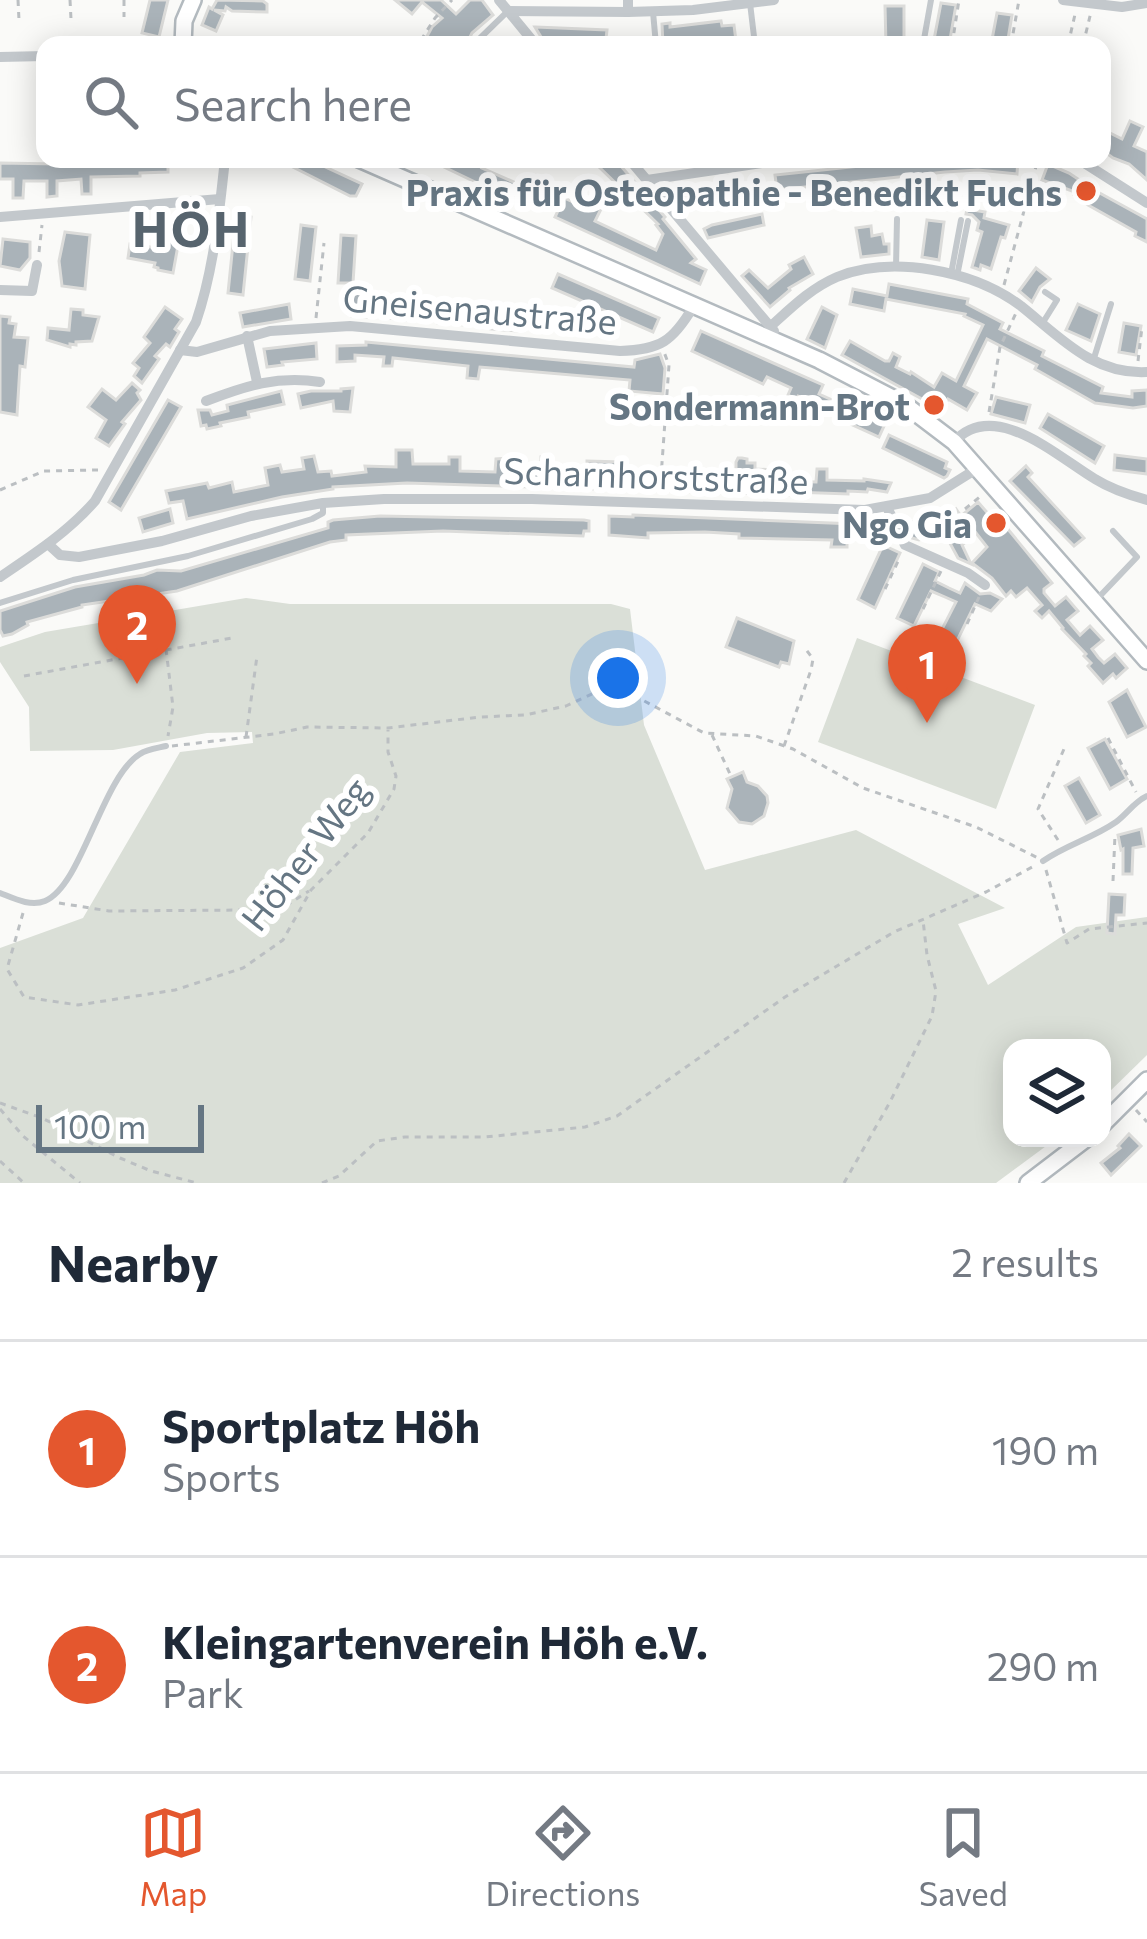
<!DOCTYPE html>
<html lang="en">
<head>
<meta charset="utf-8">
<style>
	:root { --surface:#fff; --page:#f2f2f3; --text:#1f2937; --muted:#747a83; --line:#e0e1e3; --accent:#e4572e }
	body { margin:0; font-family:Commissioner,sans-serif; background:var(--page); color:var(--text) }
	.controls { position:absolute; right:36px; bottom:36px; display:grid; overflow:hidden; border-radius:24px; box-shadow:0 6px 30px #0003 }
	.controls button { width:108px; height:108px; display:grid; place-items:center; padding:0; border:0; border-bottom:3px solid var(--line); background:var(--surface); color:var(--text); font:60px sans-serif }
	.scale { position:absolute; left:36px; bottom:30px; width:168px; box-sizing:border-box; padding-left:12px; border:6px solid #657683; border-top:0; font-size:33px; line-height:42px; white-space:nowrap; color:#657683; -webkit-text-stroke:9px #fff; paint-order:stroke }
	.you { position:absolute; left:618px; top:678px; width:42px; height:42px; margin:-30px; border:9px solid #fff; border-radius:50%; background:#1a73e8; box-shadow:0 0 0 18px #1a73e833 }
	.badge { display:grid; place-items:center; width:78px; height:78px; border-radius:50%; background:var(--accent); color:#fff; font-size:39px; font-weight:700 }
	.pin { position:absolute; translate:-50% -99px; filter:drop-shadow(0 3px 6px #0008) }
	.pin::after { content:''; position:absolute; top:63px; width:42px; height:36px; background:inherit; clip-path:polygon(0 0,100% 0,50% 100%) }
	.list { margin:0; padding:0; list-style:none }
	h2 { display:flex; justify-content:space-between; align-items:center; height:156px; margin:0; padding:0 48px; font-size:51px }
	h2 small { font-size:39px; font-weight:400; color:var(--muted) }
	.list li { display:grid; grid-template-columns:78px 1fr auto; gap:36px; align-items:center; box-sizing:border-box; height:216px; padding:0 48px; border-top:3px solid var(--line) }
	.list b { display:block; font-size:45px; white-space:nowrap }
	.list p { margin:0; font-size:39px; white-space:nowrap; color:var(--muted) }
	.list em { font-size:39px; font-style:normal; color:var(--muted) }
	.icon { flex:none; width:66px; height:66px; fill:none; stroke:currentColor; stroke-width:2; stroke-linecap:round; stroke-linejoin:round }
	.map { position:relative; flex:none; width:1147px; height:1183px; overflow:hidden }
	.search { position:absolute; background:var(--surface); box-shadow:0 6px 30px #0003; left:36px; right:36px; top:36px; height:132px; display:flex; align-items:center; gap:30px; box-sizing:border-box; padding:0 42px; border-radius:24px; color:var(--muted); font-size:45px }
	.sheet { height:588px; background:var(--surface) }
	nav { display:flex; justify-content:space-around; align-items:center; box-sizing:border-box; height:168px; border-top:3px solid var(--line); background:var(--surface); font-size:33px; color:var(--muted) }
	nav a { display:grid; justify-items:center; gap:6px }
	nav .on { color:var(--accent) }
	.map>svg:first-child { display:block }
	.green { fill:#dadfd7 }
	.building { fill:#aab3b9; stroke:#dcdcda; stroke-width:3 }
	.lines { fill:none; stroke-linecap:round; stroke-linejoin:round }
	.secondary-casing { stroke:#b3babf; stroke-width:20 }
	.path { stroke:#bbbfc2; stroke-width:3; stroke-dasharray:6 6; stroke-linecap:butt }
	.lane { stroke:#c3c8cc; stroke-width:6 }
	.street { stroke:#c3c8cc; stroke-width:10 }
	.secondary { stroke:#fff; stroke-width:15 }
	.poi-dot { fill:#e4572e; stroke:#fff; stroke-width:4.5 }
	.labels { text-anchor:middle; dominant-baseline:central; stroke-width:12; stroke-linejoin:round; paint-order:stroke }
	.poi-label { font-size:36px; font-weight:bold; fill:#657683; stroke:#fff; text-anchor:end }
	.street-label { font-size:36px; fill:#657683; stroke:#fff }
	.district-label { font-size:48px; font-weight:bold; letter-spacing:3px; fill:#57646e; stroke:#fff }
</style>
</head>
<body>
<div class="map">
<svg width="1147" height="1183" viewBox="0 0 1147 1183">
	<rect width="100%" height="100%" fill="#fafaf8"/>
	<g class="green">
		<path d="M246 598 290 604H611L630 609 644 725 705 870 856 830 1005 908 958 924 988 985 1076 927 1147 917V1055L1102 1099V1048H1012V1138H1057L996 1183H0V948L83 918 180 752 253 743 252 732 207 733 113 750 30 751 29 707 0 662V647L45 632Z"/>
		<path d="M857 638 1035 705 996 809 818 742Z"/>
	</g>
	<g class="building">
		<path d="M150 0H168L159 37 142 33Z"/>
		<path d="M217 0 263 1 267 4V12L232 11 226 7 225 11 214 10 223 15 216 31 202 25 209 7 212 9Z"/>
		<path d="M395 0H441L456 14 470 0H482L493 15 472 33 466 45H433L425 40 432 27 442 18 422 2 412 14Z"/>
		<path d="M941 3 956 5 949 45H933Z"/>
		<path d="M885 6H904V45H886Z"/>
		<path d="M997 13 1012 15 1007 45H991Z"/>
		<path d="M721 21 722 26 734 25 736 41 723 43V40L663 45 662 24 670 23V27Z"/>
		<path d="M535 27 607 30 606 39 559 38 566 45H546Z"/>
		<path d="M1130 121 1143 127 1134 146 1147 152V180L1129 164 1113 158 1102 150V129L1122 139Z"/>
		<path d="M168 159V172L140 173V176L91 177V194H82L81 179 57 181V196L47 197V181H24L23 198H13V179H0V163L58 164 90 163V160Z"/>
		<path d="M277 159H308L362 184 356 196H350Z"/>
		<path d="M445 159H475V161L484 165 482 168 525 187 521 196 502 188 500 194 442 166Z"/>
		<path d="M603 159H614L620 165 665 217 663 219 696 259 691 263 706 270 700 284 555 217 564 198 589 209 591 205 601 209 595 221 656 250 663 234 656 225 658 224 597 165Z"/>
		<path d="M926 159H1018L1017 174 978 170 945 172 777 190 775 175Z"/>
		<path d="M1048 164 1069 173 1096 191 1147 219V242L1135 236 1136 232 1088 205 1074 195 1075 192 1042 180Z"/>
		<path d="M767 187V196L715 204 713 194Z"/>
		<path d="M967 209 985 212 984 218 1009 225 1005 238 1001 237 991 269 981 265 980 270 972 267 982 232 977 230 979 222 972 215 966 214Z"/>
		<path d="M236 214 251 217 243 295 228 293Z"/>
		<path d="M762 214 764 225 708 238 704 229 712 225Z"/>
		<path d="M927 220 944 222 939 260 922 257Z"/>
		<path d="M301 225 316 227 310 281 295 279Z"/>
		<path d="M161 226 181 229 173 273 158 270V268L154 267 155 263 128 258 130 244 157 248Z"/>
		<path d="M871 226 872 236 882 234 884 244H889V254L861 257 856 228Z"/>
		<path d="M65 232 90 235 85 289 62 286 59 261Z"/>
		<path d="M341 235 356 236 353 283H338Z"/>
		<path d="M3 239 30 242V258L20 270 0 266Z"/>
		<path d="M804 257 813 274 789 288 790 290 770 307 742 276 749 270 768 288 791 269 789 265Z"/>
		<path d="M1036 268 1050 279 1040 287 1032 302 1019 291Z"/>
		<path d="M558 274 659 318 653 332 552 288Z"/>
		<path d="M353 284 368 285 367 317 352 316Z"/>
		<path d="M889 284 968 299 967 304 1003 323 1000 329 1044 351 1042 356 1103 387 1101 393 1132 397V391L1147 390V406L1133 408 1095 403 1035 369 1037 365 987 339 964 386 977 393 967 410 948 399 942 410 842 355 850 341 885 361H889L893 353 900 357 896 367 910 374 911 372 934 387 942 373 956 381 983 325 964 316 965 314 886 299 884 311 850 304 853 289 887 296Z"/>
		<path d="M389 303 518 315 517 331 491 329 492 323 482 322 465 320 464 325 438 323 439 317 429 316 414 315 413 321 387 318Z"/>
		<path d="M289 304 291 319 243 327 240 313Z"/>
		<path d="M1078 304 1100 314 1091 341 1066 330Z"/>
		<path d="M165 307 182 319 175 329 179 332 170 347 166 344 155 356 159 359 142 383 134 376 139 368 133 363 150 343 144 337Z"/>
		<path d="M822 307 837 315 825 348 807 339Z"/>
		<path d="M71 309 83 310V315L99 317 92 341 76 342V345L70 344V347L47 340 48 328 69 330Z"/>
		<path d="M0 316 10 317 9 323 16 324 14 337 28 338 25 367 20 366 17 415 0 412Z"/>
		<path d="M1124 323 1141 326 1136 355 1119 352Z"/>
		<path d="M701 331 823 385 819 394 885 424 879 437 822 411 824 407 798 396 796 399 788 395 791 388 767 377 763 384 692 351Z"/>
		<path d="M366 342 634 367 635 360 660 354 665 368 663 394 629 391 630 380 480 367 478 379 467 378 468 366 393 358 392 366H383L384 357 355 355V361L337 362V346L366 345Z"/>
		<path d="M316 343 317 359 282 362 283 365 267 367 264 349Z"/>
		<path d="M132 383 140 390 137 393 141 400 122 422 125 424 109 446 96 438 106 420 88 407 102 389 116 400Z"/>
		<path d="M353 388 350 412 334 411 333 401 301 408 298 394 311 391H341V389Z"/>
		<path d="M281 391 284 404 248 412 249 417 220 423 221 426 207 429 206 425 201 426 198 410H210L212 415 228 411 227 405Z"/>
		<path d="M996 397 1030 405 1025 423 991 414Z"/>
		<path d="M168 400 181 407 121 510 109 502Z"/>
		<path d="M1048 414 1104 446 1095 463 1040 428Z"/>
		<path d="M889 435 947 462 945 468 950 470 947 476 944 478 883 448Z"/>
		<path d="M396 450H412L413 464H449V457H460V471L495 472 496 459 511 458 520 459 519 472 541 473V457H546L551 458 550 474 587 475V461L622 462 621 477H655V480L736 479V462L738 458H742L747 459V463H755V469L774 470V481L816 482 817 469H827V480L864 481V479L891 483 887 492 868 489 867 492 848 491V494L793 492V495L407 483 333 487V489L282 497 187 519 183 501 169 503 166 491 207 483 209 488 232 482 234 492 268 485 265 468 280 465 282 472 304 469 302 458 314 456 318 472 331 471 332 476 366 472 365 466 396 467Z"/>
		<path d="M1115 455 1147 459V474L1114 470Z"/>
		<path d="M1026 466 1032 473 1028 477 1084 538 1074 546 1010 481Z"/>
		<path d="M978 502 1003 531 1007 528 1052 583 1044 589V593L1055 606 1066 597 1078 611 1067 620 1080 635 1090 626 1103 640 1092 649 1098 657 1104 663 1115 654 1127 668 1116 678 1113 674 1103 683 1088 666 1091 663 1084 656 1086 654 1062 629 1063 628 1049 611 1042 618 1035 611 1042 605 1027 588 1016 597 1011 591 1006 596 992 578 972 563 987 547 976 533 962 545 971 564 958 558 944 532 919 540 912 538 906 524 938 513 941 522 956 509 961 516Z"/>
		<path d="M170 509 173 523 143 532 139 518Z"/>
		<path d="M633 515 879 525 878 537H847V547H831L832 540 739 538V534L705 532 648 533V538L609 535V516L633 517Z"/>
		<path d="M380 516 584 520 589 521V531H584L583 536 443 531 346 535V540L330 542 177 591 82 605V607L27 622 28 625 12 634 3 636 0 630V611L75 587 144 575 157 570 181 571 328 528V522L333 520Z"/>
		<path d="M883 545 900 553 875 608 858 599Z"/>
		<path d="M923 564 939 572 935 581 949 588 960 593 965 583 980 594 990 593 1002 599 991 611 975 604 955 645 938 637 956 602 945 597 931 591 914 626 897 618Z"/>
		<path d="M737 618 794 641 789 664 781 662 779 667 726 647Z"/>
		<path d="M1127 690 1146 727 1127 737 1109 702Z"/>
		<path d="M1105 739 1127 779 1110 789 1088 748Z"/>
		<path d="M743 772 747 782 758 786 767 796 768 803 764 816 752 824 739 822 727 808 732 789 727 779Z"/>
		<path d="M1079 778 1100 815 1086 823 1065 786Z"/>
		<path d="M1141 829 1144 846 1133 848 1132 874H1123V849L1121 850 1118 835Z"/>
		<path d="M1109 894 1125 895 1124 915H1116L1115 934 1107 933Z"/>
		<path d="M1129 1134 1141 1146 1111 1175 1101 1163 1120 1148 1118 1146Z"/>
	</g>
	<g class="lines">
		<defs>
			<g id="secondary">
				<path d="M183 45 184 21 193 0"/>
				<path d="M359 159 819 360 904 404 954 442 1147 661"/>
				<path d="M1102 1125 1147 1080"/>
				<path d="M1028 1183 1087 1138"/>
			</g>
		</defs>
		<use href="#secondary" class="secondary-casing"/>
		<g class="path">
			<path d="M18 0 19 20"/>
			<path d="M70 0 71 19"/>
			<path d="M124 0V17"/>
			<path d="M421 40 435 18 452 0"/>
			<path d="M952 45 959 0"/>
			<path d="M1011 45 1019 0"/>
			<path d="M1068 45 1076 10"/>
			<path d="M1083 45 1091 12"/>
			<path d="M39 252 42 225"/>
			<path d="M1004 285 1038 159"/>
			<path d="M316 318 324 243"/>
			<path d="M1138 361 1142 327"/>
			<path d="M989 412 1000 347 1016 313"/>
			<path d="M0 490 44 471 98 470"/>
			<path d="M660 491 669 365 664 352"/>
			<path d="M965 509 982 495"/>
			<path d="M885 589 900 557"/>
			<path d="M923 609 941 571"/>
			<path d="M967 624 979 597"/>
			<path d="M166 649 173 707 168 736"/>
			<path d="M24 676 232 638"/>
			<path d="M712 735 730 774"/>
			<path d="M246 737 257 656"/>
			<path d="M1108 738 1136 792"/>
			<path d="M172 746 274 734 307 727 388 728 480 717 525 715 566 706 594 693 616 692 635 696 704 733 756 736 793 749 863 788 976 827 1038 858"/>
			<path d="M784 746 811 670 813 659 805 648"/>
			<path d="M1058 840 1038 809 1064 749"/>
			<path d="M1046 870 1067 943 1089 929 1147 923"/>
			<path d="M1113 881 1115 835"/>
			<path d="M59 903 109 911 245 910 284 907 309 891"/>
			<path d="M23 913 7 969 24 997 78 1005 175 990 243 968 283 940 311 890 368 833 394 789 396 776 388 752V730"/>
			<path d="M0 1103 42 1118 120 1158 151 1171 197 1183"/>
			<path d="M0 1109 23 1136 80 1183"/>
			<path d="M1136 1110 1147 1122"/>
			<path d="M0 1161 24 1183"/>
			<path d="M322 1183 339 1176 377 1141 405 1137H485L585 1127 617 1116 785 997 894 932 986 892 1036 865"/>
			<path d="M844 1183 890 1102 932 1016 936 991 927 955 923 920"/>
		</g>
		<g class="lane">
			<path d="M750 3 755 45"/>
			<path d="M653 12 656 45"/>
			<path d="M473 45 508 11"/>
			<path d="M923 45 931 0"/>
			<path d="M896 267 897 219"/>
			<path d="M951 274 961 220"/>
			<path d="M957 276 968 221"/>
			<path d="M1042 324 1057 300 1045 292"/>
			<path d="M1094 358 1111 304"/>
			<path d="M1098 598 1137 557 1113 531"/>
			<path d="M0 603 73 580 188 556 312 519 323 513V505"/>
			<path d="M1043 861C1066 845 1093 838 1116 822 1127 814 1134 802 1147 796"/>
			<path d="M0 893C13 898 30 907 45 901 82 886 102 777 140 754 147 749 158 748 166 746"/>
		</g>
		<g class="street">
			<path d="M499 0 536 45"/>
			<path d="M628 0V12L693 10 774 0"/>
			<path d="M1063 0 1122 7 1147 3"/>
			<path d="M508 11 628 12"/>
			<path d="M0 57 45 56"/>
			<path d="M629 159 774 331"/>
			<path d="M1078 159 1147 203"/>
			<path d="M647 180 790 159"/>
			<path d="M0 217 220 199"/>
			<path d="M0 290 32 291 37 265"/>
			<path d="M771 326C791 308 811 288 837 277 892 255 973 270 1021 306 1060 337 1093 375 1147 372"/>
			<path d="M247 336 257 382"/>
			<path d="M180 350 197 352 270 331 350 326 620 351C660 350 673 341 693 307"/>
			<path d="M206 401C245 386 278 375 320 382"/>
			<path d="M954 442C994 397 1059 458 1095 479 1111 489 1129 495 1147 500"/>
			<path d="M887 507 905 545 968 573 985 585"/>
			<path d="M48 544 60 555 79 557 162 541 251 516 323 503 384 499H532L865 510 930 498 978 468"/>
			<path d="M0 577C34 554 68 532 95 501L196 322C214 269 219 214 225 159"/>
		</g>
		<use href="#secondary" class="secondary"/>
	</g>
	<g class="poi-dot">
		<circle cx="1086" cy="191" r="12"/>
		<circle cx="934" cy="405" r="12"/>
		<circle cx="996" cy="523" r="12"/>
	</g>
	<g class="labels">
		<g class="poi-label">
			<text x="1062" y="191">Praxis für Osteopathie - Benedikt Fuchs</text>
			<text x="910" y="405">Sondermann-Brot</text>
			<text x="972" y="523">Ngo Gia</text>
		</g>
		<g class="street-label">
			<text transform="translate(480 308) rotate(5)">Gneisenaustraße</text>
			<text transform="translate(656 474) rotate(2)">Scharnhorststraße</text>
			<text transform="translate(304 853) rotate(-52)">Höher Weg</text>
		</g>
		<g class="district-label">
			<text x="192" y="227">HÖH</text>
		</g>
	</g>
</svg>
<div class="controls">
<button><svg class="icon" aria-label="layers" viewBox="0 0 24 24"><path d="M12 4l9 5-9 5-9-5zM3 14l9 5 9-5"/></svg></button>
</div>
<div class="scale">100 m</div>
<div class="you"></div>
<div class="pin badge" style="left:927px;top:723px">1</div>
<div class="pin badge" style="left:137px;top:684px">2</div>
<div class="search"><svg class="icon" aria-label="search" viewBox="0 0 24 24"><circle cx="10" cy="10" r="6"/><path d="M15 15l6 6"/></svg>Search here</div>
</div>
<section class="sheet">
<h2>Nearby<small>2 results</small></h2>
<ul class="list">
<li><span class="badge">1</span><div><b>Sportplatz Höh</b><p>Sports</p></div><em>190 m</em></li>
<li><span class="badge">2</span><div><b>Kleingartenverein Höh e.V.</b><p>Park</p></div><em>290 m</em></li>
</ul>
</section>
<nav>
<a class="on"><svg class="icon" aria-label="map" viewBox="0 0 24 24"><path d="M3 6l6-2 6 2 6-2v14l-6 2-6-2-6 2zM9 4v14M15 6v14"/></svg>Map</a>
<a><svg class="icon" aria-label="directions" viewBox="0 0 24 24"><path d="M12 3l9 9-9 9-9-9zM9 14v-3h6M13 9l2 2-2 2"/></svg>Directions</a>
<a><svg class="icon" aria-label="saved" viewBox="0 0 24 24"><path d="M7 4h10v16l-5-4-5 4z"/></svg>Saved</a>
</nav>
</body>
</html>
